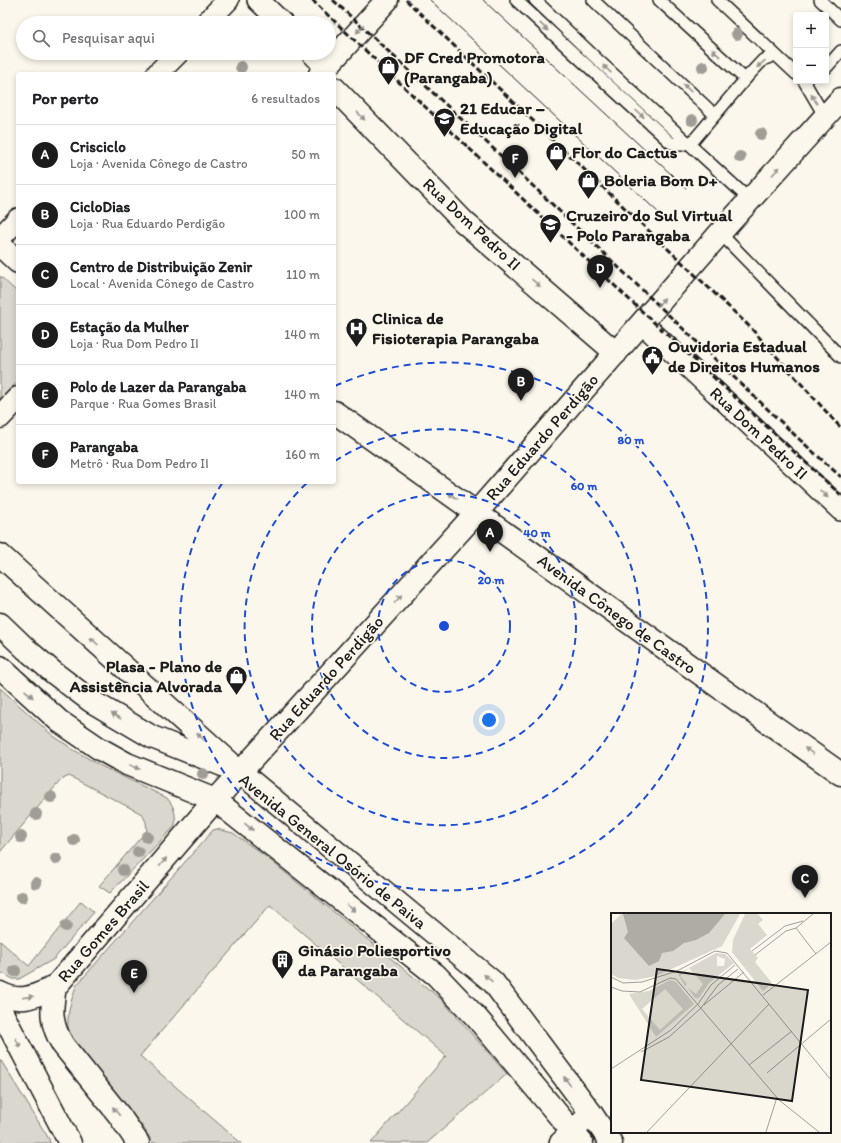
<!DOCTYPE html>
<html lang="pt">
<head>
<meta charset="utf-8">
<style>
	:root { --surface:#fff; --page:#f2f2f2; --text:#202124; --muted:#757577; --line:#e0e0e0; --accent:#1c1c1c }
	body { margin:0; font-family:Itim,sans-serif; background:var(--page); color:var(--text) }
	.controls { position:absolute; right:12px; top:12px; display:grid; overflow:hidden; border-radius:4px; box-shadow:0 2px 6px #0003 }
	.controls button { width:36px; height:36px; display:grid; place-items:center; padding:0; border:0; border-bottom:1px solid var(--line); background:var(--surface); color:var(--text); font:20px sans-serif }
	.you { position:absolute; left:489px; top:720px; width:14px; height:14px; margin:-10px; border:3px solid #fff; border-radius:50%; background:#1a73e8; box-shadow:0 0 0 6px #1a73e833 }
	.badge { display:grid; place-items:center; width:26px; height:26px; border-radius:50%; background:var(--accent); color:#fff; font-size:13px; font-weight:700 }
	.pin { position:absolute; translate:-50% -33px; filter:drop-shadow(0 1px 2px #0008) }
	.pin::after { content:''; position:absolute; top:21px; width:14px; height:12px; background:inherit; clip-path:polygon(0 0,100% 0,50% 100%) }
	.list { margin:0; padding:0; list-style:none }
	h2 { display:flex; justify-content:space-between; align-items:center; height:52px; margin:0; padding:0 16px; font-size:17px }
	h2 small { font-size:13px; font-weight:400; color:var(--muted) }
	.list li { display:grid; grid-template-columns:26px 1fr auto; gap:12px; align-items:center; box-sizing:border-box; height:60px; padding:0 16px; border-top:1px solid var(--line) }
	.list b { display:block; font-size:15px; white-space:nowrap }
	.list p { margin:0; font-size:13px; white-space:nowrap; color:var(--muted) }
	.list em { font-size:13px; font-style:normal; color:var(--muted) }
	.icon { flex:none; width:22px; height:22px; fill:none; stroke:currentColor; stroke-width:2; stroke-linecap:round; stroke-linejoin:round }
	.map { position:relative; flex:none; width:841px; height:1143px; overflow:hidden }
	.search { position:absolute; background:var(--surface); box-shadow:0 2px 6px #0003; left:16px; top:16px; width:320px; height:44px; display:flex; align-items:center; gap:10px; box-sizing:border-box; padding:0 14px; border-radius:22px; color:var(--muted); font-size:15px }
	.panel { position:absolute; background:var(--surface); box-shadow:0 2px 6px #0003; left:16px; top:72px; width:320px; height:412px; border-radius:4px }
	.map>svg:first-child { display:block }
	.green { fill:#dad7ce; stroke:#7b7a75 }
	.lines { fill:none; stroke-linecap:round; stroke-linejoin:round }
	.service-casing { stroke:#1c1c1c; stroke-width:14 }
	.minor-casing { stroke:#1c1c1c; stroke-width:24 }
	.secondary-casing { stroke:#1c1c1c; stroke-width:25 }
	.primary-casing { stroke:#1c1c1c; stroke-width:25 }
	.service { stroke:#fbf7ec; stroke-width:11 }
	.minor { stroke:#fbf7ec; stroke-width:21 }
	.secondary { stroke:#fbf7ec; stroke-width:22 }
	.primary { stroke:#fbf7ec; stroke-width:22 }
	.tram { stroke:#1c1c1c; stroke-width:1 }
	.rail { stroke:#1c1c1c; stroke-width:3; stroke-dasharray:6 3; stroke-linecap:butt }
	.tree { fill:#a09d97 }
	.oneway { fill:#97948e }
	.ring { fill:none; stroke:#1d4ed8; stroke-width:2; stroke-dasharray:7 5 }
	.labels { text-anchor:middle; dominant-baseline:central; stroke-width:3.5; stroke-linejoin:round; paint-order:stroke }
	.poi-label { font-size:17px; font-weight:bold; fill:#1c1c1c; stroke:#fbf7ec; text-anchor:start }
	.street-label { font-size:17px; fill:#1c1c1c; stroke:#fbf7ec }
	.inset-road { fill:none; stroke:#a29f99; stroke-width:1 }
	.view { fill:#1c1c1c; fill-opacity:0.15; stroke:#1c1c1c; stroke-width:2 }
	.inset-edge { fill:none; stroke:#1c1c1c; stroke-width:2 }
	.centre { fill:#1d4ed8; stroke:#fbf7ec; stroke-width:2 }
	.ring-label { font-size:12px; text-anchor:middle; font-weight:bold; fill:#1d4ed8; stroke:#fbf7ec; stroke-width:3.5; stroke-linejoin:round; paint-order:stroke }
</style>
</head>
<body>
<div class="map">
<svg width="841" height="1143" viewBox="0 0 841 1143">
	<rect width="100%" height="100%" fill="#fbf7ec"/>
	<filter id="ink" filterUnits="userSpaceOnUse"><feTurbulence type="fractalNoise" baseFrequency=".025" numOctaves="2"/><feDisplacementMap in="SourceGraphic" scale="8" xChannelSelector="R" yChannelSelector="G"/><feConvolveMatrix kernelMatrix="1 2 1 2 8 2 1 2 1" color-interpolation-filters="sRGB"/></filter>
	<g filter="url(#ink)">
		<g class="green">
			<path d="M0 276 18 293V381L0 400Z"/>
			<path d="M0 688 52 735 74 750 101 766 167 798C175 807 176 815 175 826L110 893 99 886 147 830 146 822 142 814 69 776 61 780 0 852Z"/>
			<path d="M217 829 233 833 265 856 442 1000 507 1074 427 1143H371L446 1056 270 905 140 1056 241 1143H153C140 1120 121 1100 103 1081 90 1067 73 1050 69 1031 65 1017 72 999 76 986L213 830Z"/>
			<path d="M81 901 94 912 54 959 19 979H13L0 972V941L29 966Z"/>
			<path d="M0 1059 49 1139 50 1143H0Z"/>
		</g>
		<g class="lines">
			<defs>
				<g id="service">
					<path d="M516 0 671 143 681 145 693 141 748 76 763 60 775 55"/>
					<path d="M535 0 598 60 750 200"/>
					<path d="M593 0 715 115"/>
					<path d="M659 0 745 79"/>
					<path d="M717 0 796 74"/>
					<path d="M820 0 841 20"/>
					<path d="M826 68 841 51"/>
					<path d="M804 81 825 117"/>
					<path d="M720 233 841 357"/>
				</g>
				<g id="minor">
					<path d="M258 0 282 23"/>
					<path d="M206 23 228 0"/>
					<path d="M312 53 326 67"/>
					<path d="M157 74 178 53"/>
					<path d="M0 238 18 219"/>
					<path d="M643 324 841 510"/>
					<path d="M560 1143 591 1113"/>
				</g>
				<path id="secondary" d="M334 412C504 531 671 654 841 774"/>
				<g id="primary">
					<path d="M320 74 387 0"/>
					<path d="M334 88 464 222 616 353"/>
					<path d="M0 245 18 262"/>
					<path d="M0 417 18 398"/>
					<path d="M0 555 229 762"/>
					<path d="M0 624 26 649 54 673 91 701 152 737 240 772 493 982 591 1113 611 1143"/>
					<path d="M0 667 59 721 100 749 127 764 215 800 436 975 476 1017 582 1143"/>
					<path d="M0 993C21 1004 35 996 55 987"/>
					<path d="M0 1009 70 1143"/>
					<path d="M138 1143 119 1115 63 1045C50 1024 51 1010 55 987L215 800 477 512 720 233 841 99"/>
				</g>
			</defs>
			<use href="#service" class="service-casing"/>
			<use href="#minor" class="minor-casing"/>
			<use href="#secondary" class="secondary-casing"/>
			<use href="#primary" class="primary-casing"/>
			<use href="#service" class="service"/>
			<use href="#minor" class="minor"/>
			<use href="#secondary" class="secondary"/>
			<use href="#primary" class="primary"/>
			<g class="tram">
				<path d="M430 0 660 214"/>
				<path d="M483 0 686 188"/>
			</g>
			<g class="rail">
				<path d="M312 0 633 303 841 495"/>
				<path d="M333 0 512 166 799 439 841 477"/>
				<path d="M406 0 750 327 841 428"/>
			</g>
		</g>
		<g class="tree">
			<circle cx="737" cy="34" r="6"/>
			<circle cx="241" cy="67" r="6"/>
			<circle cx="703" cy="67" r="6"/>
			<circle cx="692" cy="120" r="6"/>
			<circle cx="761" cy="134" r="6"/>
			<circle cx="740" cy="157" r="6"/>
			<circle cx="203" cy="774" r="6"/>
			<circle cx="51" cy="797" r="6"/>
			<circle cx="36" cy="814" r="6"/>
			<circle cx="21" cy="837" r="6"/>
			<circle cx="147" cy="837" r="6"/>
			<circle cx="74" cy="840" r="6"/>
			<circle cx="138" cy="852" r="6"/>
			<circle cx="56" cy="859" r="6"/>
			<circle cx="123" cy="870" r="6"/>
			<circle cx="36" cy="883" r="6"/>
			<circle cx="22" cy="897" r="6"/>
			<circle cx="66" cy="926" r="6"/>
			<circle cx="15" cy="971" r="6"/>
		</g>
		<defs><path id="oneway-solid" d="M-6-.8H1V-3.2L6.5 0L1 3.2V.8H-6Z"/></defs>
		<g class="oneway">
			<use href="#oneway-solid" transform="translate(544 27) rotate(43)"/>
			<use href="#oneway-solid" transform="translate(360 29) rotate(132)"/>
			<use href="#oneway-solid" transform="translate(716 53) rotate(-137)"/>
			<use href="#oneway-solid" transform="translate(761 64) rotate(139)"/>
			<use href="#oneway-solid" transform="translate(607 69) rotate(-137)"/>
			<use href="#oneway-solid" transform="translate(687 88) rotate(-137)"/>
			<use href="#oneway-solid" transform="translate(814 99) rotate(-121)"/>
			<use href="#oneway-solid" transform="translate(640 114) rotate(42)"/>
			<use href="#oneway-solid" transform="translate(361 116) rotate(46)"/>
			<use href="#oneway-solid" transform="translate(776 171) rotate(-48)"/>
			<use href="#oneway-solid" transform="translate(536 283) rotate(41)"/>
			<use href="#oneway-solid" transform="translate(661 302) rotate(-49)"/>
			<use href="#oneway-solid" transform="translate(824 494) rotate(43)"/>
			<use href="#oneway-solid" transform="translate(453 496) rotate(-145)"/>
			<use href="#oneway-solid" transform="translate(398 599) rotate(-48)"/>
			<use href="#oneway-solid" transform="translate(94 641) rotate(-138)"/>
			<use href="#oneway-solid" transform="translate(29 694) rotate(43)"/>
			<use href="#oneway-solid" transform="translate(116 716) rotate(-150)"/>
			<use href="#oneway-solid" transform="translate(201 737) rotate(-138)"/>
			<use href="#oneway-solid" transform="translate(809 751) rotate(-145)"/>
			<use href="#oneway-solid" transform="translate(135 767) rotate(23)"/>
			<use href="#oneway-solid" transform="translate(249 827) rotate(39)"/>
			<use href="#oneway-solid" transform="translate(163 862) rotate(-50)"/>
			<use href="#oneway-solid" transform="translate(351 908) rotate(38)"/>
			<use href="#oneway-solid" transform="translate(488 978) rotate(-139)"/>
			<use href="#oneway-solid" transform="translate(28 997) rotate(-7)"/>
			<use href="#oneway-solid" transform="translate(18 1043) rotate(63)"/>
			<use href="#oneway-solid" transform="translate(567 1081) rotate(-127)"/>
			<use href="#oneway-solid" transform="translate(116 1111) rotate(-128)"/>
		</g>
	</g>
	<g class="ring">
		<circle cx="444" cy="626" r="66"/>
		<circle cx="444" cy="626" r="132"/>
		<path d="M335 461A198 198 0 1 1 308 482"/>
		<path d="M335 386A264 264 0 1 1 223 482"/>
	</g>
	<defs>
		<symbol id="shop-pin" viewBox="-11 -11 22 30"><path d="M0 17L-7.5 6A9.5 9.5 0 1 1 7.5 6Z" fill="#1c1c1c" stroke="#fbf7ec"/><path d="M-5-2.5h2.3a2.7 3.5 0 0 1 5.4 0H5L5.5 6h-11ZM-1.5-2.5h3a1.5 2.3 0 0 0-3 0Z" fill="#fff"/></symbol>
		<symbol id="university-pin" viewBox="-11 -11 22 30"><path d="M0 17L-7.5 6A9.5 9.5 0 1 1 7.5 6Z" fill="#1c1c1c" stroke="#fbf7ec"/><path d="M0-5L7-2L0 1L-7-2ZM-4 1L0 2.5L4 1V4Q0 6-4 4Z" fill="#fff"/></symbol>
		<symbol id="hospital-pin" viewBox="-11 -11 22 30"><path d="M0 17L-7.5 6A9.5 9.5 0 1 1 7.5 6Z" fill="#1c1c1c" stroke="#fbf7ec"/><path d="M-5-5h3v3.5h4V-5h3V5h-3V1.5h-4V5h-3Z" fill="#fff"/></symbol>
		<symbol id="civic-pin" viewBox="-11 -11 22 30"><path d="M0 17L-7.5 6A9.5 9.5 0 1 1 7.5 6Z" fill="#1c1c1c" stroke="#fbf7ec"/><path d="M-.6-6.5H3V-4.5H.6V-3L4-1V1h2V6H-6V1h2V-1L-.6-3ZM-1.2 2.5V6h2.4V2.5Z" fill="#fff"/></symbol>
		<symbol id="building-pin" viewBox="-11 -11 22 30"><path d="M0 17L-7.5 6A9.5 9.5 0 1 1 7.5 6Z" fill="#1c1c1c" stroke="#fbf7ec"/><path d="M-4-6H4V6H1V3H-1V6H-4ZM-2.5-4.3h1.7v1.8h-1.7ZM.8-4.3h1.7v1.8H.8ZM-2.5-1h1.7V.8h-1.7ZM.8-1h1.7V.8H.8Z" fill="#fff"/></symbol>
	</defs>
	<g fill-rule="evenodd">
		<use href="#shop-pin" x="376" y="54" width="25" height="34"/>
		<use href="#university-pin" x="432" y="106" width="25" height="34"/>
		<use href="#shop-pin" x="544" y="140" width="25" height="34"/>
		<use href="#shop-pin" x="576" y="168" width="25" height="34"/>
		<use href="#university-pin" x="538" y="212" width="25" height="34"/>
		<use href="#hospital-pin" x="344" y="316" width="25" height="34"/>
		<use href="#civic-pin" x="640" y="344" width="25" height="34"/>
		<use href="#shop-pin" x="224" y="664" width="25" height="34"/>
		<use href="#building-pin" x="270" y="948" width="25" height="34"/>
	</g>
	<g class="labels">
		<g class="poi-label">
			<text x="404" y="57">DF Cred Promotora<tspan x="404" dy="20">(Parangaba)</tspan></text>
			<text x="460" y="108">21 Educar –<tspan x="460" dy="20">Educação Digital</tspan></text>
			<text x="572" y="152">Flor do Cactus</text>
			<text x="604" y="180">Boleria Bom D+</text>
			<text x="566" y="215">Cruzeiro do Sul Virtual<tspan x="566" dy="20">- Polo Parangaba</tspan></text>
			<text x="372" y="318">Clinica de<tspan x="372" dy="20">Fisioterapia Parangaba</tspan></text>
			<text x="668" y="346">Ouvidoria Estadual<tspan x="668" dy="20">de Direitos Humanos</tspan></text>
			<text x="222" y="666" text-anchor="end">Plasa - Plano de<tspan x="222" dy="20">Assistência Alvorada</tspan></text>
			<text x="298" y="950">Ginásio Poliesportivo<tspan x="298" dy="20">da Parangaba</tspan></text>
		</g>
		<g class="street-label">
			<text transform="translate(472 224) rotate(43)">Rua Dom Pedro II</text>
			<text transform="translate(759 433) rotate(43)">Rua Dom Pedro II</text>
			<text transform="translate(542 437) rotate(-49)">Rua Eduardo Perdigão</text>
			<text transform="translate(617 614) rotate(36)">Avenida Cônego de Castro</text>
			<text transform="translate(326 678) rotate(-48)">Rua Eduardo Perdigão</text>
			<text transform="translate(333 851) rotate(39)">Avenida General Osório de Paiva</text>
			<text transform="translate(103 931) rotate(-49)">Rua Gomes Brasil</text>
		</g>
	</g>
	<g transform="translate(611 913)">
		<rect width="220" height="220" fill="#fbf7ec"/>
		<path d="M10 1H129L111 33 45 63 24 67 7 65 0 61V11ZM134 1H147L152 7 147 11 156 22 139 36 147 45 144 49 161 70 152 78 121 39 122 27ZM105 40 114 41 123 50 98 70 88 85H84L77 75 85 81 92 71 78 55 69 63 76 71 74 73 67 61ZM106 43 114 46 113 53H106ZM59 67 65 69 83 91 45 124 18 81 38 78ZM54 76 72 96 49 117 31 96Z" fill="#dad7ce" fill-rule="evenodd"/>
		<path d="M12 1H114L98 20 85 27 73 30 62 38 51 40 48 48 38 53 13 25 17 19Z" fill="#afaca5"/>
		<path class="inset-road" d="M185 15 205 41M141 38 174 13 192 8M144 42 175 18 185 15 202 1M0 64 12 70 31 69 66 58 104 38 116 40 220 167M0 74 11 78 29 79 59 65 65 66 168 187 208 219M152 82 220 29M93 92 133 59M30 139 58 124 90 95 107 72 127 56M138 152 181 118M0 156 60 117 87 91 100 72 124 52M156 160 220 106M36 219 158 91M155 219 166 184"/>
		<path class="view" d="M46 56 197 77 181 188 30 167Z"/>
		<rect width="220" height="220" class="inset-edge"/>
	</g>
	<circle cx="444" cy="626" r="6" class="centre"/>
	<g class="ring-label">
		<text x="631" y="444">80 m</text>
		<text x="584" y="490">60 m</text>
		<text x="537" y="537">40 m</text>
		<text x="491" y="584">20 m</text>
	</g>
</svg>
<div class="controls">
<button>+</button>
<button>−</button>
</div>
<div class="you"></div>
<div class="pin badge" style="left:490px;top:552px">A</div>
<div class="pin badge" style="left:521px;top:401px">B</div>
<div class="pin badge" style="left:805px;top:898px">C</div>
<div class="pin badge" style="left:600px;top:288px">D</div>
<div class="pin badge" style="left:134px;top:993px">E</div>
<div class="pin badge" style="left:515px;top:178px">F</div>
<div class="search"><svg class="icon" aria-label="search" viewBox="0 0 24 24"><circle cx="10" cy="10" r="6"/><path d="M15 15l6 6"/></svg>Pesquisar aqui</div>
<section class="panel">
<h2>Por perto<small>6 resultados</small></h2>
<ul class="list">
<li><span class="badge">A</span><div><b>Crisciclo</b><p>Loja · Avenida Cônego de Castro</p></div><em>50 m</em></li>
<li><span class="badge">B</span><div><b>CicloDias</b><p>Loja · Rua Eduardo Perdigão</p></div><em>100 m</em></li>
<li><span class="badge">C</span><div><b>Centro de Distribuição Zenir</b><p>Local · Avenida Cônego de Castro</p></div><em>110 m</em></li>
<li><span class="badge">D</span><div><b>Estação da Mulher</b><p>Loja · Rua Dom Pedro II</p></div><em>140 m</em></li>
<li><span class="badge">E</span><div><b>Polo de Lazer da Parangaba</b><p>Parque · Rua Gomes Brasil</p></div><em>140 m</em></li>
<li><span class="badge">F</span><div><b>Parangaba</b><p>Metrô · Rua Dom Pedro II</p></div><em>160 m</em></li>
</ul>
</section>
</div>
</body>
</html>
